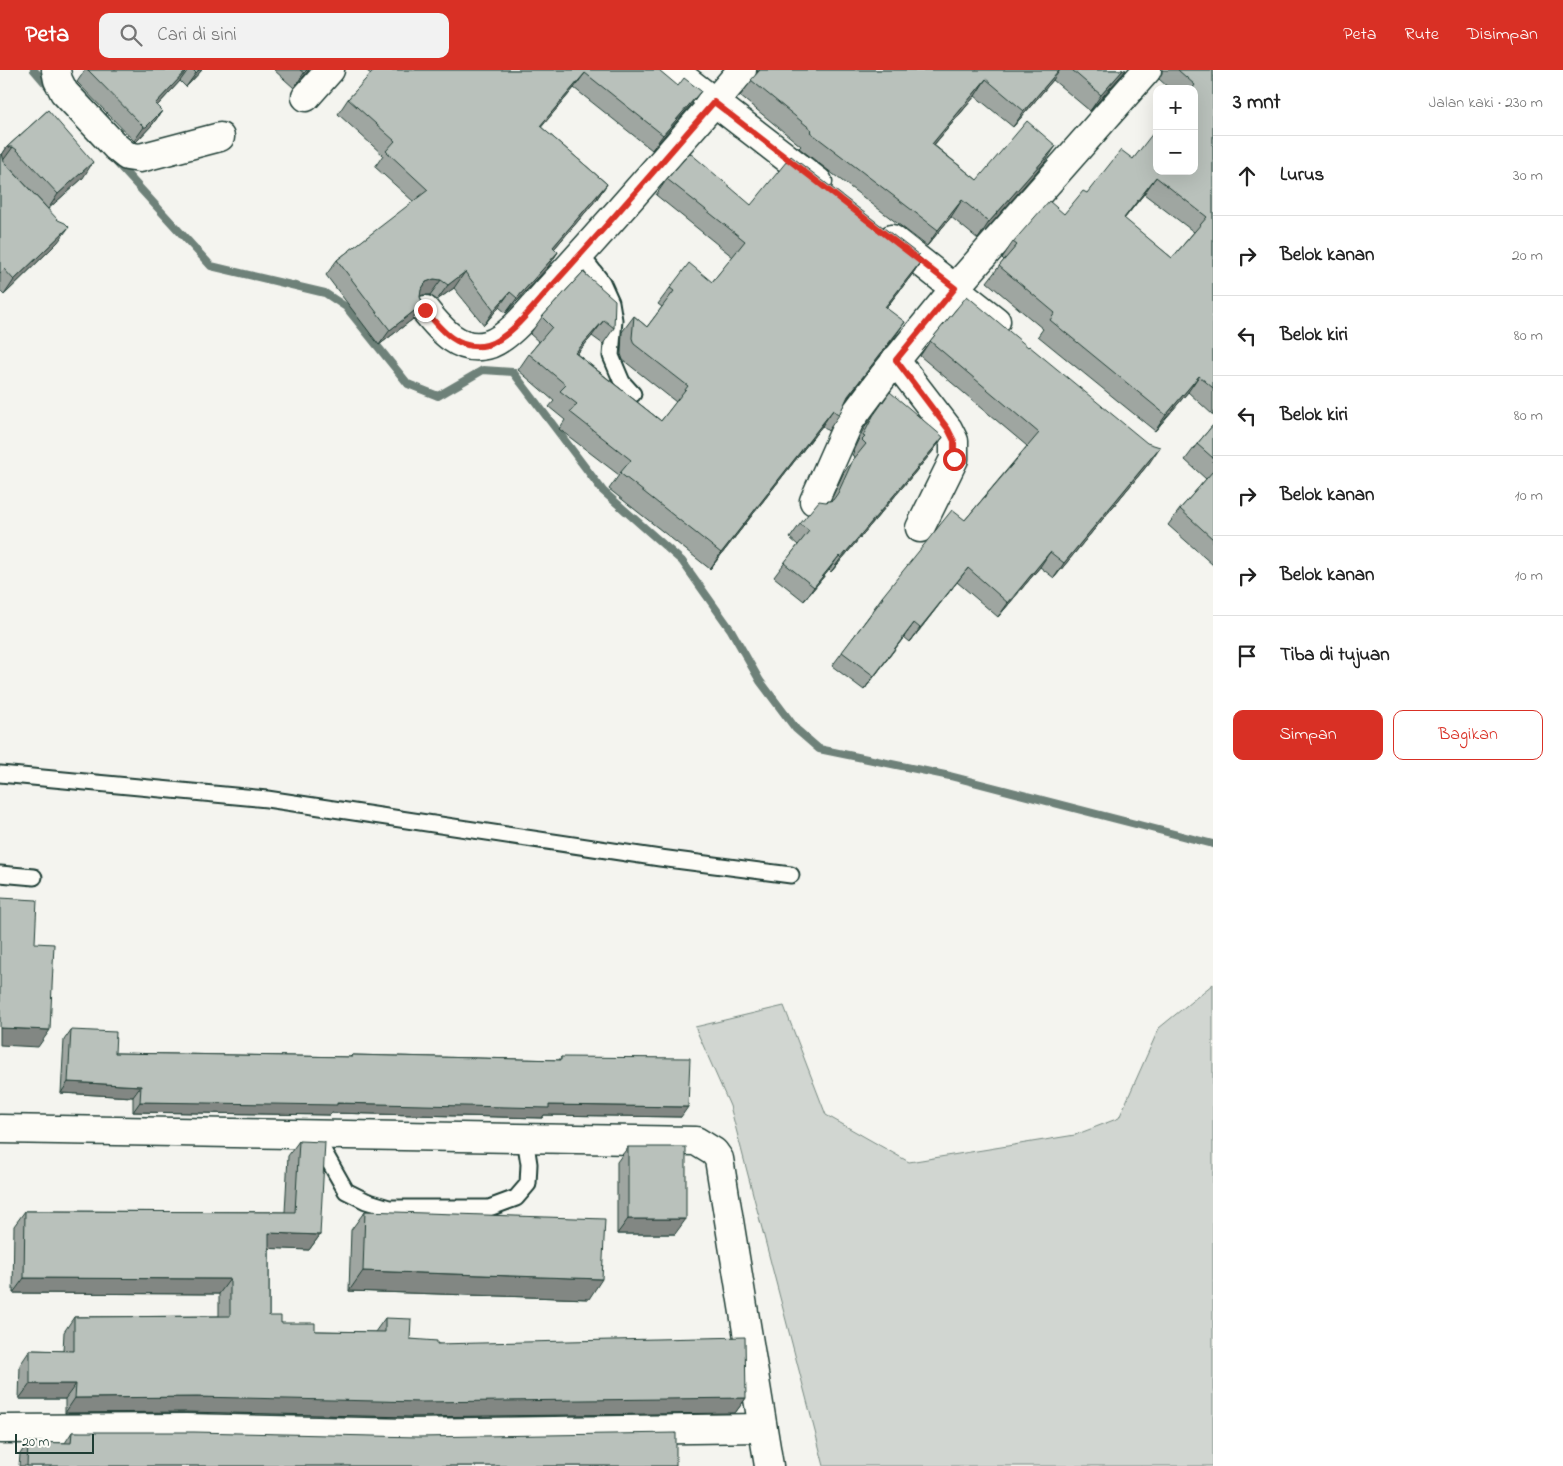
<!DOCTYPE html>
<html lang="id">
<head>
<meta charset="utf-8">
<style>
	:root { --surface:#fff; --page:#f2f2f2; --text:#222; --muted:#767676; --line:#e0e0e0; --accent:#d93025 }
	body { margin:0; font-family:"Indie Flower",sans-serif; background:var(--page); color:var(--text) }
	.controls { position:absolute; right:15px; top:15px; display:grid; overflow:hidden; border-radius:10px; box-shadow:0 5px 20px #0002 }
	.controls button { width:45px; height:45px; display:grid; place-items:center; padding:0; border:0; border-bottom:1px solid var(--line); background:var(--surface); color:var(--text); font:25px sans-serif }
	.scale { position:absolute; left:15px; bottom:12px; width:79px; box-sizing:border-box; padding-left:5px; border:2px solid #1f3d34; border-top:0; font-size:14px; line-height:18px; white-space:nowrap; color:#1f3d34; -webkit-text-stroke:4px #fdfcf7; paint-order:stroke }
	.stop { position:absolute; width:15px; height:15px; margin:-11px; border:4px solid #d93025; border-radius:50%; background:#fff }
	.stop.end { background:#d93025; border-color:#fff; box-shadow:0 1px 5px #0008 }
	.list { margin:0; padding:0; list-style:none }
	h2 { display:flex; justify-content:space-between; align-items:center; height:65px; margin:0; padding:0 20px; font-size:21px }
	h2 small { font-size:16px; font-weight:400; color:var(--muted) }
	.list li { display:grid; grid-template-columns:32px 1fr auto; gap:15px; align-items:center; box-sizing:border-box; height:80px; padding:0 20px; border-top:1px solid var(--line) }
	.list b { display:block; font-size:19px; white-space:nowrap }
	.list em { font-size:16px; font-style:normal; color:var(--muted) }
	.actions { display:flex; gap:10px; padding:15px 20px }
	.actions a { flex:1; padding:11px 0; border:1px solid var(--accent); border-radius:10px; text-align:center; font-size:18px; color:var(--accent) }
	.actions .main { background:var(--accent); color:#fff }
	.icon { flex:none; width:28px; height:28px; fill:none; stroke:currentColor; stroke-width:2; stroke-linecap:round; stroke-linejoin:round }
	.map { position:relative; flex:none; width:1213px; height:1396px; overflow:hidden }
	header { display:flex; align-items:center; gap:30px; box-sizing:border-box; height:70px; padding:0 25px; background:var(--accent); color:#fff }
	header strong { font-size:24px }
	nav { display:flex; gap:28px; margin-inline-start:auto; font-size:18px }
	.search { width:350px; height:45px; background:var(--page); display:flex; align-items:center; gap:12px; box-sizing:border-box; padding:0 18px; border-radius:10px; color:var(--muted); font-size:19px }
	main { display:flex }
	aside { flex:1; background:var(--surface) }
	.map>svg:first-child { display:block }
	.green { fill:#d1d6d1; stroke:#788a82 }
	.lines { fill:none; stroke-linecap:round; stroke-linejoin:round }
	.stream { stroke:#6e8179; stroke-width:8 }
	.lane-casing { stroke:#1f3d34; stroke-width:19 }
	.street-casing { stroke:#1f3d34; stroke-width:31 }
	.lane { stroke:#fdfcf7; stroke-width:15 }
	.street { stroke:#fdfcf7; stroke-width:28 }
	.wall { fill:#9fa6a1; stroke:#1f3d34; fill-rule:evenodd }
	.shaded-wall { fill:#828783; stroke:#1f3d34 }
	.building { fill:#b9c1bb; stroke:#1f3d34; fill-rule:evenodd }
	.route { stroke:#d93025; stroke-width:6 }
</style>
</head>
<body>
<header>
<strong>Peta</strong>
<div class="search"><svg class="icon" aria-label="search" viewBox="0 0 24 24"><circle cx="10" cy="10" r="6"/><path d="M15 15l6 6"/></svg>Cari di sini</div>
<nav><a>Peta</a><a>Rute</a><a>Disimpan</a></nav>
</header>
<main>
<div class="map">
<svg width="1213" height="1396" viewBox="0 0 1213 1396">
	<rect width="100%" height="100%" fill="#f4f4ef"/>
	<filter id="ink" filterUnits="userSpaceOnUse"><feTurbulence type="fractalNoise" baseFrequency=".02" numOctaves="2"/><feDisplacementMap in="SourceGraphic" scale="10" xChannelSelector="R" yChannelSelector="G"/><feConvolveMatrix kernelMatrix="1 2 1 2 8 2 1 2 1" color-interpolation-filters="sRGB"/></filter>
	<g filter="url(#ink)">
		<path class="green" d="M1213 914V1396H824L730 1036 695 957 784 936 826 1045 909 1092 1075 1065 1119 1048 1159 958Z"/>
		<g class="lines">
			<g class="stream">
				<path d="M34 0 51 20"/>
				<path d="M116 92 211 196 325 223 346 237 408 314 438 326 483 300 513 302 603 421 682 491 731 560 760 611 796 659 819 679 950 706 1213 774"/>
			</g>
			<defs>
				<g id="lane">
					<path d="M581 185 602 212 611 232 614 250 611 286 622 312 633 324"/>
					<path d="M0 704 267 729 660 788 791 805"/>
					<path d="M0 804 34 807"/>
					<path d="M316 1068 346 1121 366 1131 389 1138H489L516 1128 528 1114 529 1094 525 1068"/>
				</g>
				<g id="street">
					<path d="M56 0 58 10 64 22 116 77 127 86 140 88 220 67"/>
					<path d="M673 0 818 112"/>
					<path d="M306 27 330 0"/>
					<path d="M892 169 996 251"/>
					<path d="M425 240C441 260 459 282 487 275 510 269 535 234 551 217 616 146 679 73 742 0"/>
					<path d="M895 290 948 359 954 371V389L920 458"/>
					<path d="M814 431 849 352 884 305 955 218 1147 0"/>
					<path d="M0 1059 696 1071 714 1082 719 1089 769 1396"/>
					<path d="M0 1359 186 1358 410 1363 762 1358"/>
				</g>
			</defs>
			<use href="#lane" class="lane-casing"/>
			<use href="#street" class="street-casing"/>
			<use href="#lane" class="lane"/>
			<use href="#street" class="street"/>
		</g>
		<g class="wall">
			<path d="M85 0H202L186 17 180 11 157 36 162 41 152 55 136 72 134 71 77 12Z"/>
			<path d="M274 0H309L294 18Z"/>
			<path d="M368 0H659L690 36 652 80 574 18 541 57 607 114 596 130 554 179 558 182 548 197 506 243 499 237 484 255 454 218 437 230 430 225H423L420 226 423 234 413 249 379 275 326 205 337 190 414 132 375 97 383 85 338 44 348 29 371 4 367 1Z"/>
			<path d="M758 0H1126L1090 41 1053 10 1013 57 975 26 934 75 977 110 1045 92 978 169 951 147 927 176 799 78 801 76 740 26 756 5Z"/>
			<path d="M1162 0H1213V345L1188 322 1155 361 1038 266 1043 259 987 212 1004 190 1002 188 1013 172 1064 144 1087 123 1133 89 1194 19H1170L1159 9 1162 3ZM1144 124 1194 162 1172 188 1124 149Z"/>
			<path d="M48 40 83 108 48 139 7 95 4 93 58 172 4 225 0 221V85H2L7 77Z"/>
			<path d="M667 109 917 186 922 190 911 206 886 238 894 268 846 330 839 345 828 361 822 356 710 499 609 419 619 405 559 359 565 350 549 337 554 331 518 300 529 284 539 272 530 264 542 247 583 202 614 258 603 274 592 266 577 284 661 351 676 332 623 290 621 284 622 262 634 246 647 257 662 237 658 234 670 218 712 212 733 187 656 125Z"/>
			<path d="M930 271 1150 392 1054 508 1040 497 998 547 957 512 910 572 904 567 864 620 832 596 872 542V541L882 527 965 450 1027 376 920 286Z"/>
			<path d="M873 346 943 367 933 381 831 502 829 500 804 531 774 507 798 475 790 468 800 454 826 432 831 430 843 404 855 387 852 385 854 382 853 381 863 360Z"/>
			<path d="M1213 355V495L1168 455 1180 439 1206 409 1185 390 1197 374Z"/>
			<path d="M71 960 115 983 350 987 352 985 559 990 561 987 681 1047 544 1045 542 1048 331 1043 330 1045 133 1042V1027L61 1023 64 970Z"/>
			<path d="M299 1071 320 1165 309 1180 269 1178V1246L281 1253 315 1261 375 1262 385 1248 410 1269 746 1328 735 1343 410 1347 186 1342 65 1343V1329H19L20 1295 30 1280 63 1281 64 1262 74 1247 219 1246V1224L13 1223 14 1156 25 1141 285 1142 288 1086Z"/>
			<path d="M628 1077 675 1164H617V1092Z"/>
			<path d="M365 1141 589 1229 349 1221 351 1160Z"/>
			<path d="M72 1362 676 1396H19L20 1384 28 1372 65 1373Z"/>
		</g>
		<g class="shaded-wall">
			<path d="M187 0H188L180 11 145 49 155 34Z"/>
			<path d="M199 0H202L186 17 196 3Z"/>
			<path d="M307 0H309L294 18 304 3Z"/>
			<path d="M1059 0H1060L1053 10 1013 57 1024 41Z"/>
			<path d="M1123 0H1126L1090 41 1101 25Z"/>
			<path d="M585 3 574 18 529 72 540 56Z"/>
			<path d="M986 9 975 26 921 90 932 74Z"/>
			<path d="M701 21 690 36 652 80 663 65Z"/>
			<path d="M162 41 152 55 136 72 134 71 144 57Z"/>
			<path d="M1056 76 1045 92 978 169 989 152Z"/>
			<path d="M7 77H13L2 92 0 88Z"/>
			<path d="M93 92 83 108 48 139 58 124Z"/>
			<path d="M1156 107 1144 124 1112 164 1124 148Z"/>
			<path d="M607 114 596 130 542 193 553 177Z"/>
			<path d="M962 130 951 147 927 176 938 160Z"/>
			<path d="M69 157 58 172 4 225 14 210Z"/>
			<path d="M558 182 548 197 506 243 517 228Z"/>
			<path d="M922 190 911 206 874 253 885 237Z"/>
			<path d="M465 202 454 218 437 230 448 215Z"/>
			<path d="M434 209 441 210 430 225H423L416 228 426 212Z"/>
			<path d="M510 222 499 237 484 255 494 240Z"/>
			<path d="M423 234 413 249 379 275 390 260Z"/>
			<path d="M604 250 592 266 564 299 575 283Z"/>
			<path d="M905 252 894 268 836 343 848 326Z"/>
			<path d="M1199 306 1188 322 1155 361 1166 345Z"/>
			<path d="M833 340 822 356 710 499 721 483Z"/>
			<path d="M943 367 933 381 831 502 841 488Z"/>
			<path d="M1160 377 1150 392 1054 508 1064 493Z"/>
			<path d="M1050 482 1040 497 998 547 1008 533Z"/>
			<path d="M839 486 829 500 804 531 814 517Z"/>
			<path d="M968 498 957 512 910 572 920 558Z"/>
			<path d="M914 553 904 567 864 620 874 606Z"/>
			<path d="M0 958 50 960 38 977 0 975Z"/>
			<path d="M68 1012 141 1016 133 1027 61 1023Z"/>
			<path d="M140 1032 549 1035 688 1037 681 1047 544 1045 542 1048 331 1043 330 1045 133 1042Z"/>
			<path d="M628 1149H686L675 1164H617Z"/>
			<path d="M269 1163 320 1165 309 1180 259 1178Z"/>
			<path d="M363 1201 602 1209 589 1229 349 1221Z"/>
			<path d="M24 1208 230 1209 219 1224 13 1223Z"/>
			<path d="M30 1314H76L65 1329H19Z"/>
			<path d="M197 1327 746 1328 735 1343 410 1347 186 1342 65 1343 75 1328Z"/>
		</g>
		<g class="building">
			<path d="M88 0H187L155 34 162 41 146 57H144Z"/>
			<path d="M193 0H199L196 3Z"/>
			<path d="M300 0H307L304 3Z"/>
			<path d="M374 0H659L678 16 684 8 701 21 663 65 585 3 540 56 607 114 553 177 558 182 517 228 510 222 494 240 465 202 448 215 441 210 434 209 426 212 421 220 420 227 423 234 390 260 337 190 428 120 386 81 395 71 348 29Z"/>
			<path d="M760 0H1059L1024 41 986 9 932 74 977 110 1027 51 1056 76 989 152 962 130 938 160 810 62 812 60 751 10Z"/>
			<path d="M1072 0H1123L1101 25Z"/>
			<path d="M1178 0H1213V318L1199 306 1166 345 1050 250 1055 243 999 196 1017 175 1013 172 1049 131 1064 144 1083 121 1087 123 1121 80 1133 89 1157 58V101H1194V19H1192L1195 15ZM1156 107 1207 147 1172 188 1124 148Z"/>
			<path d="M48 40 93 92 58 124 17 80 13 77H7Z"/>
			<path d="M2 83 4 92 58 150 65 153 69 157 14 210 4 199 0 203V85Z"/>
			<path d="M690 83 751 135 791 86 919 185 917 186 922 190 885 237 905 252 848 326 839 345 833 340 721 483 620 403 631 390 570 342 577 334 560 321 566 315 529 284 552 257 542 247 583 202 615 230 614 258 604 250 575 283 661 351 688 316 634 274 632 268 634 246 647 257 674 221 670 218 689 193 712 212 745 171 667 109Z"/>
			<path d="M967 226 1028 277 1029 276 1147 373 1160 377 1064 493 1050 482 1008 533 968 498 920 558 914 553 874 606 842 582 883 528 882 527 952 440 965 450 1039 363 930 271Z"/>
			<path d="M890 322 943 367 841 488 839 486 814 517 784 493 809 461 800 454 819 431 826 432 833 430 838 423 853 390 866 374 862 370 865 367 863 366 873 346Z"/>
			<path d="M1213 355V388L1197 374Z"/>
			<path d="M1213 401V469L1180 439Z"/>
			<path d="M0 828 37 830 35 873 54 874 50 960 0 958Z"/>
			<path d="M71 960 116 962 115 983 352 987V985L561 990V987L690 988 688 1037 549 1035V1038L337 1033V1035L140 1032 141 1016 68 1012Z"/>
			<path d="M299 1071 325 1072 320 1165 269 1163V1246H281V1253H315V1261L385 1262V1248L411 1249 410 1269 437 1271V1274L745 1267 746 1328 421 1332 197 1327 75 1328 76 1314H30V1280L74 1281V1247L230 1246V1209L24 1208 25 1141 295 1142Z"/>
			<rect x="628" y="1077" width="58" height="72"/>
			<path d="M365 1141 605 1149 602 1209 363 1201Z"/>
			<path d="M72 1362H194L418 1367 676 1363V1396H27L28 1372 71 1373Z"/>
		</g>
	</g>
	<g class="lines" filter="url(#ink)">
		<path class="route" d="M425 240C441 260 459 282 487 275 510 269 535 234 551 217 607 156 660 94 714 32L955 218 896 290 948 359 954 371V389"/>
	</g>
</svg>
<div class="controls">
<button>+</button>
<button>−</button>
</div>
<div class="scale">20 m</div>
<div class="stop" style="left:954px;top:389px"></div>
<div class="stop end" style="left:425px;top:240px"></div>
</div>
<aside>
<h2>3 mnt<small>Jalan kaki · 230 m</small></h2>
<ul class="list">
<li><svg class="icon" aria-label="ahead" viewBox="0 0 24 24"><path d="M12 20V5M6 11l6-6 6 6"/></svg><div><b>Lurus</b></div><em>30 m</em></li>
<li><svg class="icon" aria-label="right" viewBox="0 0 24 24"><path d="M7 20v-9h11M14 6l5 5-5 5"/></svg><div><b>Belok kanan</b></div><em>20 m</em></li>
<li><svg class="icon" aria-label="left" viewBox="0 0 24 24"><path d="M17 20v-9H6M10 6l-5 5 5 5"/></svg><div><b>Belok kiri</b></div><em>80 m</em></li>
<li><svg class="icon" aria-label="left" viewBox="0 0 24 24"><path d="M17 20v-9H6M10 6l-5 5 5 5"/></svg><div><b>Belok kiri</b></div><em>80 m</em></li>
<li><svg class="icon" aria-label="right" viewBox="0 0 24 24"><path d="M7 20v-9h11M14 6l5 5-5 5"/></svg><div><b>Belok kanan</b></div><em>10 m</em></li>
<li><svg class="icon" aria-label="right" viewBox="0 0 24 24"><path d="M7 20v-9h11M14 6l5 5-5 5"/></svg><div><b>Belok kanan</b></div><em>10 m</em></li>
<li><svg class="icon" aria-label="arrive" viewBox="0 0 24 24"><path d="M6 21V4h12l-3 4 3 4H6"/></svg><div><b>Tiba di tujuan</b></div></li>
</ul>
<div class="actions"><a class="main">Simpan</a><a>Bagikan</a></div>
</aside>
</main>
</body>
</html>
